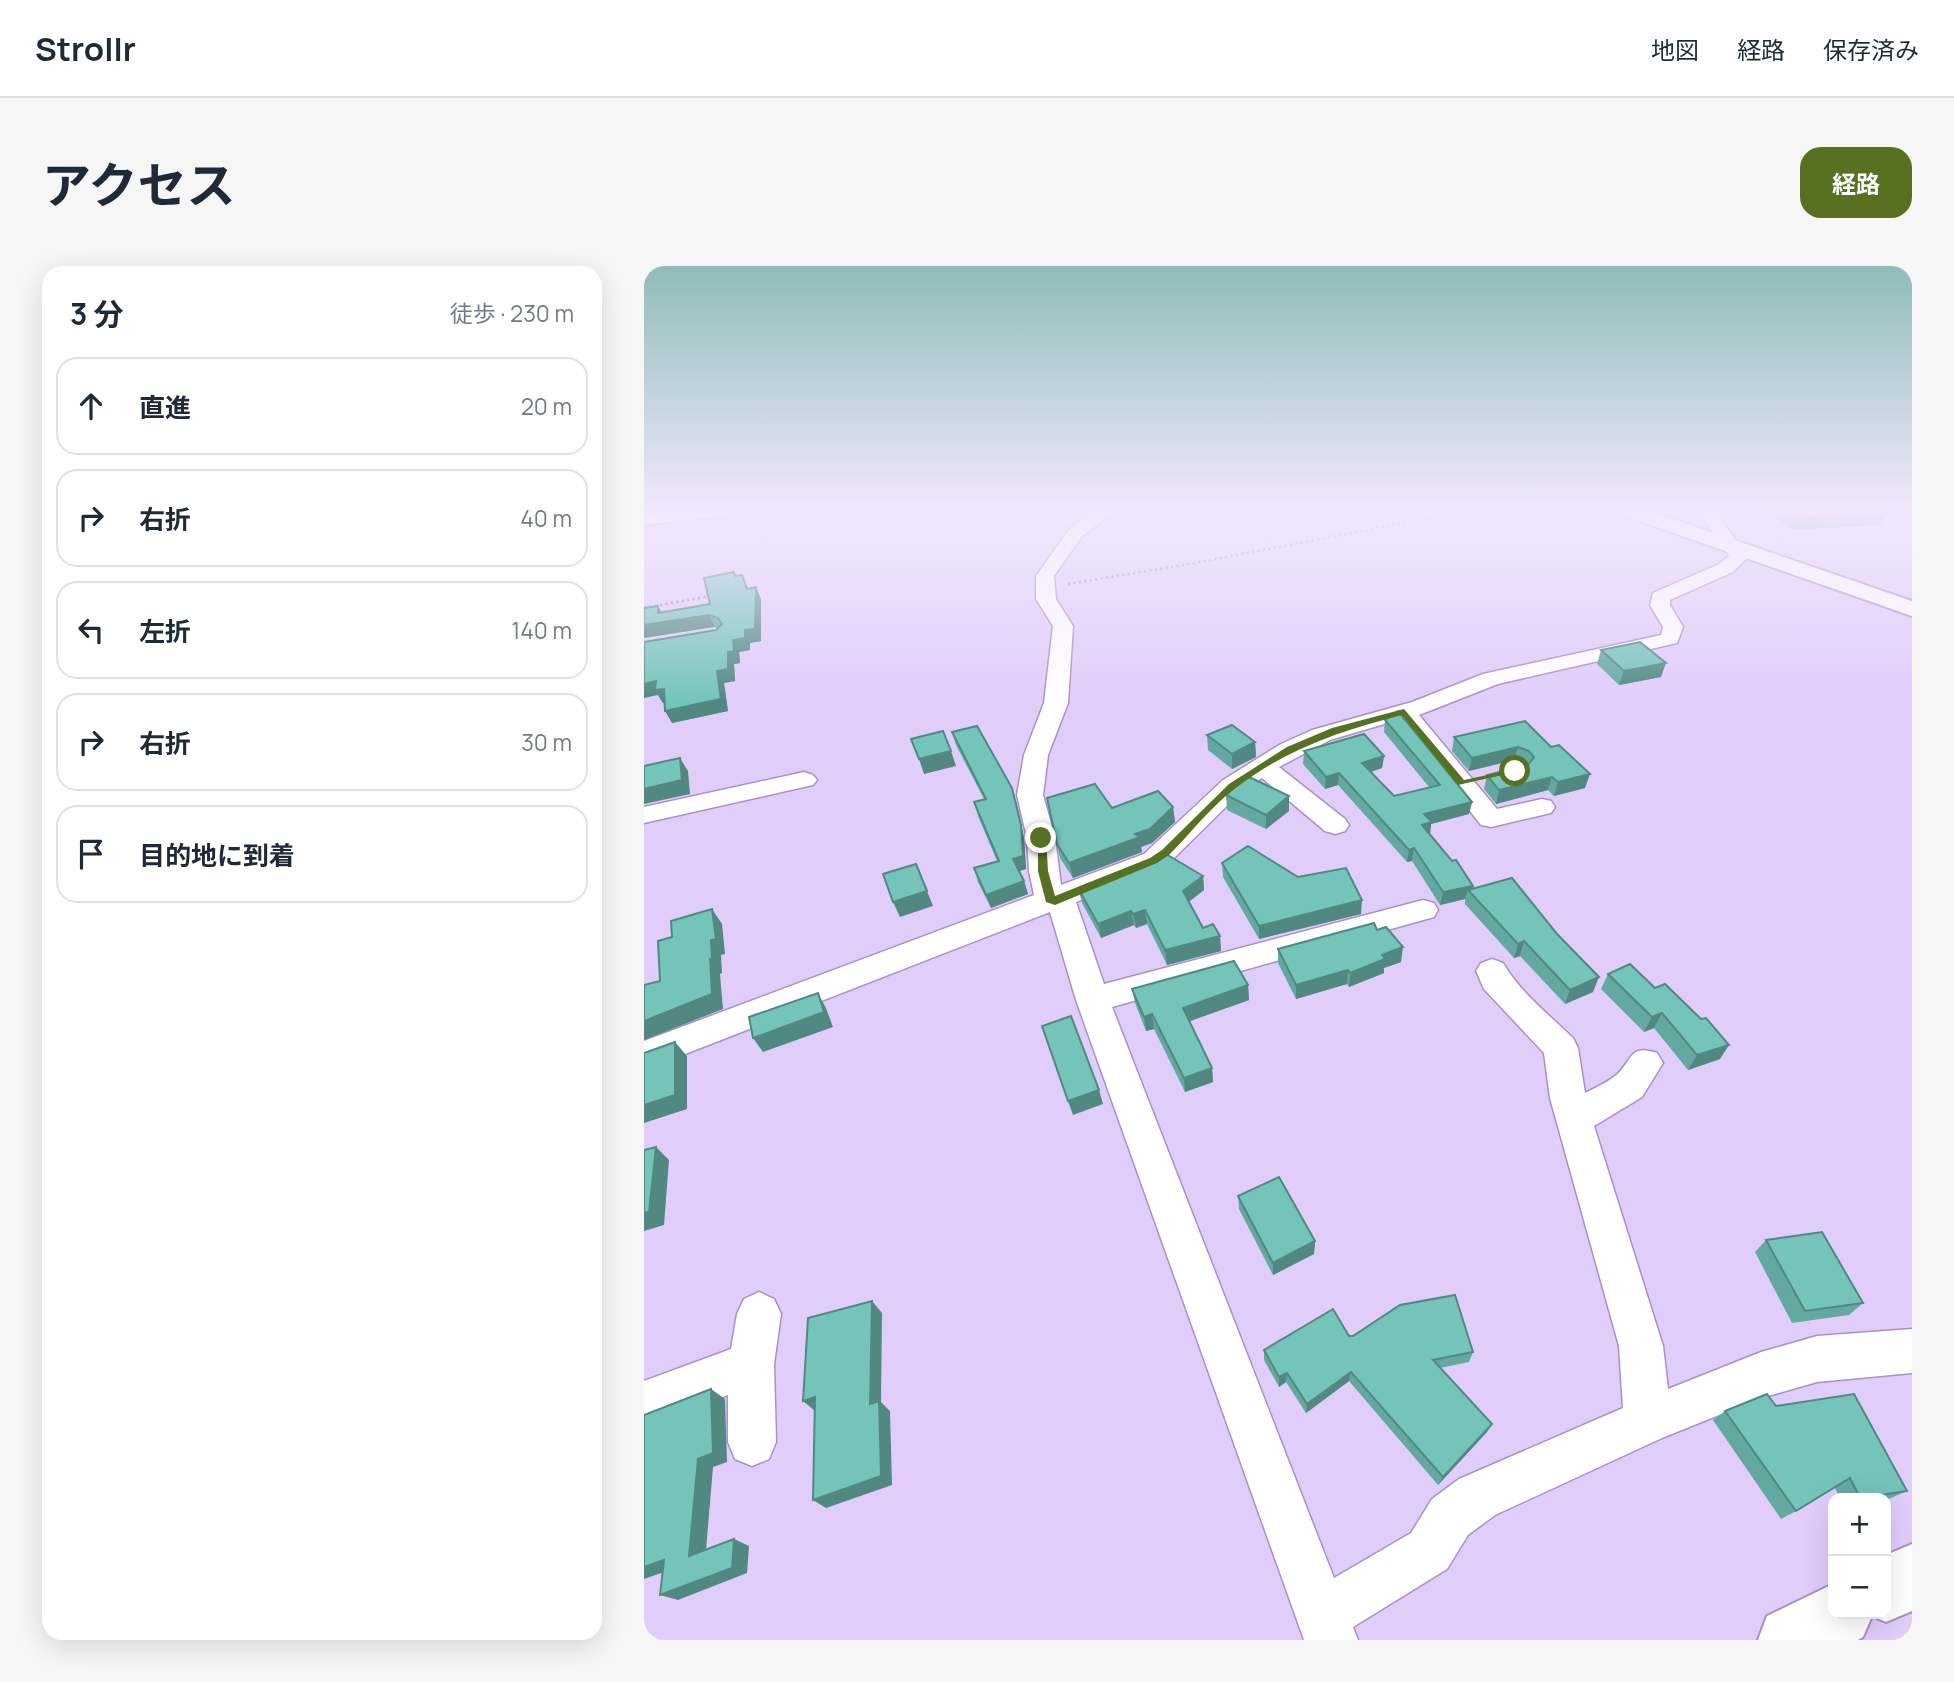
<!DOCTYPE html>
<html lang="ja">
<head>
<meta charset="utf-8">
<style>
	:root { --surface:#fff; --page:#f6f6f7; --text:#1f2937; --muted:#747a83; --line:#e0e1e3; --accent:#577022 }
	body { margin:0; font-family:Manrope,"Noto Sans JP",sans-serif; background:var(--page); color:var(--text) }
	.controls { position:absolute; right:21px; bottom:21px; display:grid; overflow:hidden; border-radius:14px; box-shadow:0 7px 28px #0002 }
	.controls button { width:63px; height:63px; display:grid; place-items:center; padding:0; border:0; border-bottom:2px solid var(--line); background:var(--surface); color:var(--text); font:35px sans-serif }
	.stop { position:absolute; width:21px; height:21px; margin:-16px; border:5px solid #577022; border-radius:50%; background:#fff }
	.stop.end { background:#577022; border-color:#fff; box-shadow:0 2px 7px #0008 }
	.list { margin:0; padding:0; list-style:none }
	h2 { display:flex; justify-content:space-between; align-items:center; height:91px; margin:0; padding:0 28px; font-size:30px }
	h2 small { font-size:23px; font-weight:400; color:var(--muted) }
	.list li { display:grid; grid-template-columns:46px 1fr auto; gap:21px; align-items:center; box-sizing:border-box; height:98px; margin:0 14px 14px; padding:0 14px; border:2px solid var(--line); border-radius:21px }
	.list b { display:block; font-size:26px; white-space:nowrap }
	.list em { font-size:23px; font-style:normal; color:var(--muted) }
	.icon { flex:none; width:38px; height:38px; fill:none; stroke:currentColor; stroke-width:2; stroke-linecap:round; stroke-linejoin:round }
	.map { position:relative; flex:none; width:1268px; height:1374px; overflow:hidden; border-radius:21px }
	header { display:flex; align-items:center; gap:42px; box-sizing:border-box; height:98px; padding:0 35px; background:var(--surface); border-bottom:2px solid var(--line) }
	header strong { font-size:33px }
	nav { display:flex; gap:38px; margin-inline-start:auto; font-size:24px }
	.intro { display:flex; align-items:center; justify-content:space-between; box-sizing:border-box; height:168px; padding:0 42px }
	h1 { margin:0; font-size:49px }
	.button { padding:18px 32px; border-radius:21px; background:var(--accent); color:#fff; font-size:24px; font-weight:700 }
	main { display:flex; gap:42px; padding:0 42px }
	aside { flex:1; background:var(--surface); border-radius:21px; box-shadow:0 7px 28px #0002 }
	.map>svg:first-child { display:block }
	.lines { fill:none; stroke-linecap:round; stroke-linejoin:round }
	.minor-casing { stroke:#a991c6; stroke-width:3 }
	.tertiary-casing { stroke:#a991c6; stroke-width:4 }
	.path { stroke:#9c8cb0; stroke-width:2.5; stroke-dasharray:2 3.5; stroke-linecap:butt }
	.minor { fill:#fff; fill-rule:evenodd }
	.tertiary { fill:#fff; fill-rule:evenodd }
	.wall { fill:#64a9a0 }
	.shaded-wall { fill:#518982 }
	.building { fill:#74c4ba; stroke:#518982; stroke-width:2 }
	.route { fill:#577022 }
</style>
</head>
<body>
<header>
<strong>Strollr</strong>
<nav><a>地図</a><a>経路</a><a>保存済み</a></nav>
</header>
<div class="intro"><h1>アクセス</h1><a class="button">経路</a></div>
<main>
<aside>
<h2>3 分<small>徒歩 · 230 m</small></h2>
<ul class="list">
<li><svg class="icon" aria-label="ahead" viewBox="0 0 24 24"><path d="M12 20V5M6 11l6-6 6 6"/></svg><div><b>直進</b></div><em>20 m</em></li>
<li><svg class="icon" aria-label="right" viewBox="0 0 24 24"><path d="M7 20v-9h11M14 6l5 5-5 5"/></svg><div><b>右折</b></div><em>40 m</em></li>
<li><svg class="icon" aria-label="left" viewBox="0 0 24 24"><path d="M17 20v-9H6M10 6l-5 5 5 5"/></svg><div><b>左折</b></div><em>140 m</em></li>
<li><svg class="icon" aria-label="right" viewBox="0 0 24 24"><path d="M7 20v-9h11M14 6l5 5-5 5"/></svg><div><b>右折</b></div><em>30 m</em></li>
<li><svg class="icon" aria-label="arrive" viewBox="0 0 24 24"><path d="M6 21V4h12l-3 4 3 4H6"/></svg><div><b>目的地に到着</b></div></li>
</ul>
</aside>
<div class="map">
<svg width="1268" height="1374" viewBox="0 0 1268 1374">
	<rect width="100%" height="100%" fill="#e1cdfa"/>
	<g class="lines">
		<defs>
			<g id="minor">
				<path d="M52 243H108L100 248 0 259V249Z"/>
				<path d="M454 243H475L438 270 410 310 412 333 429 360 424 437 404 489 399 529 411 572 417 619 500 588 579 514 637 478 668 464 768 436 839 408 1017 369 1019 361 1006 339 1009 327 1075 298 1085 290 1053 243H1069L1104 291 1089 306 1026 334V339L1039 361 1033 377 854 418 775 449 853 543 898 533 907 535 911 541 907 547 847 561 837 559 754 454 686 474 635 501 701 553 705 559 701 565 691 568 681 565 618 512 597 526 520 602 432 636 460 718 779 634 790 637 794 644 790 651 468 741 690 1312 767 1267 788 1233 815 1213 979 1142 975 1080 906 832 900 787 840 723 832 705 837 697 848 693 859 697C876 726 905 749 929 772L934 782 941 827C951 822 962 817 971 810 989 796 984 777 1013 787L1019 797 998 831 950 860 1019 1080 1024 1123 1117 1086 1173 1070 1268 1063V1107L1173 1116 1117 1132 1018 1172 851 1249 824 1269 803 1303 709 1361 714 1374H660L432 734 406 646 0 804V775L390 629 385 605 383 572 373 529 380 489 400 437 409 360 392 333V310L426 262Z"/>
				<path d="M160 506 169 509 173 514 169 519 0 557V541Z"/>
				<path d="M115 1026 130 1033 137 1048 130 1098 132 1176 125 1193 108 1200 91 1193 84 1176V1129L0 1161V1115L87 1083 93 1048 100 1033Z"/>
			</g>
			<g id="tertiary">
				<path d="M970 243H1000L1268 335V350L973 247Z"/>
				<path d="M1268 1278V1345L1242 1356 1228 1350 1219 1371 1214 1374H1114L1123 1350 1189 1318V1348H1242V1289Z"/>
			</g>
		</defs>
		<use href="#minor" class="minor-casing"/>
		<use href="#tertiary" class="tertiary-casing"/>
		<g class="path">
			<path d="M424 318 540 299 818 246 871 243"/>
			<path d="M0 342 66 330"/>
		</g>
		<use href="#minor" class="minor"/>
		<use href="#tertiary" class="tertiary"/>
	</g>
	<g class="wall">
		<path d="M1120 243H1258L1255 248 1241 250 1236 259 1148 264Z"/>
		<path d="M90 306 92 310 104 323 117 333V375L106 377V384L95 386 96 397 90 398 91 415 80 417 84 445 28 457 20 437H19L14 429 74 362 18 346 66 338Z"/>
		<path d="M957 384 1017 411 975 419 953 398Z"/>
		<path d="M741 454 828 536 825 548 787 558 786 568 829 622 949 726 921 738 876 690 870 692 821 638V633L796 639 768 595 763 596 694 519 681 523 659 498 660 485 740 490 738 502 727 506 750 530 785 521 740 466Z"/>
		<path d="M881 455 941 522 910 530 904 524 852 538 840 523 843 509 883 499 882 498 870 494 825 505 808 485 810 471Z"/>
		<path d="M308 466 372 535 380 572 382 603 375 605 380 615 384 628 347 642 334 616 330 602 353 595 334 550 330 536 340 533 312 479Z"/>
		<path d="M563 469 611 476 612 491 588 503 564 484Z"/>
		<path d="M582 529 645 530V545L622 563 583 544Z"/>
		<path d="M403 532 468 542 529 541 531 556 508 577 497 581 498 586 429 612 416 592Z"/>
		<path d="M578 597 654 611 717 648 615 673 579 611Z"/>
		<path d="M559 610 560 624 545 636 559 662 576 670 577 685 523 699 503 658 492 662 490 659 457 672 438 637 434 622Z"/>
		<path d="M733 664 757 696 740 702V707L705 721 703 718 652 733 634 697V683Z"/>
		<path d="M964 708 1011 722 1057 753 1076 793 1044 804 1010 762 1000 766 957 723Z"/>
		<path d="M604 719 605 734 545 755 568 802 569 816 541 826 510 763 502 765 491 737 488 723Z"/>
		<path d="M594 930 671 975 670 988 629 1009 595 943Z"/>
		<path d="M1122 974 1219 1037 1205 1049 1148 1057 1111 986Z"/>
		<path d="M705 1070 829 1086 825 1096 796 1102 843 1166 794 1219 705 1115 662 1147 642 1116 635 1121 620 1094V1084Z"/>
		<path d="M1132 1140 1263 1225 1242 1234V1232H1196L1191 1222 1152 1245 1137 1253 1069 1154 1081 1145Z"/>
	</g>
	<g class="shaded-wall">
		<path d="M1227 243H1258L1255 248 1241 250V249Z"/>
		<path d="M112 321 117 333V375L106 377V384L95 386 96 397 90 398 91 415 80 417 84 445 28 457 21 445 73 405 89 374 101 364Z"/>
		<path d="M14 340 21 352 65 349 71 361 0 372V359L14 347Z"/>
		<path d="M1022 397 1017 411 975 419 980 405Z"/>
		<path d="M12 415 20 423 27 435 19 437 14 429 0 432V418Z"/>
		<path d="M611 476 612 491 588 503V488Z"/>
		<path d="M874 481 870 494 825 505 828 492Z"/>
		<path d="M307 485 312 500 280 508 275 493Z"/>
		<path d="M740 490 738 502 717 509 718 497Z"/>
		<path d="M36 492 44 505 46 528 0 538V523Z"/>
		<path d="M695 507 694 519 681 523 682 511Z"/>
		<path d="M946 508 941 522 910 530 914 516Z"/>
		<path d="M908 511 904 524 852 538 855 524Z"/>
		<path d="M645 530V545L622 563V549Z"/>
		<path d="M372 535 380 572 382 603 373 606 369 593Z"/>
		<path d="M828 536 825 548 787 558 786 569 776 572 780 548Z"/>
		<path d="M529 541 531 556 508 577 497 581 498 586 429 612 425 597 491 568Z"/>
		<path d="M770 582 768 595 763 596 765 584Z"/>
		<path d="M559 610 560 624 540 639 539 625Z"/>
		<path d="M380 615 384 628 347 642 342 629Z"/>
		<path d="M829 620 827 628 824 624 821 633 796 639 799 626Z"/>
		<path d="M283 625 289 640 256 651 249 636Z"/>
		<path d="M718 634 717 648 615 673V660Z"/>
		<path d="M68 643 78 658 81 688 77 689 78 707 76 708 79 743 0 774V755L66 693Z"/>
		<path d="M501 644 503 658 492 662 489 648Z"/>
		<path d="M487 645 490 659 457 672 454 658Z"/>
		<path d="M576 670 577 685 523 699 521 684Z"/>
		<path d="M880 675 876 690 870 692 874 678Z"/>
		<path d="M759 681 757 696 740 702V707L705 721 706 707 738 689Z"/>
		<path d="M704 704 703 718 652 733V719Z"/>
		<path d="M955 711 949 726 921 738 926 724Z"/>
		<path d="M604 719 605 734 541 757 539 742Z"/>
		<path d="M174 727 182 742 189 761 119 786 109 772Z"/>
		<path d="M1018 747 1010 762 1000 766 1008 751Z"/>
		<path d="M508 748 510 763 502 765 500 751Z"/>
		<path d="M31 776 43 790V843L0 857V839Z"/>
		<path d="M1085 779 1076 793 1044 804 1053 789Z"/>
		<path d="M568 802 569 816 541 826 540 812Z"/>
		<path d="M455 824 459 838 429 849 424 835Z"/>
		<path d="M12 881 25 894 20 959 0 965V947Z"/>
		<path d="M671 975 670 988 629 1009V997Z"/>
		<path d="M228 1035 238 1047 237 1136 246 1145 248 1219 182 1242 169 1234 226 1138Z"/>
		<path d="M707 1106 705 1115 662 1147 663 1138Z"/>
		<path d="M643 1107 642 1116 635 1121V1111Z"/>
		<path d="M67 1123 81 1133 83 1196 69 1201 61 1296 45 1290 54 1193Z"/>
		<path d="M171 1131V1145L159 1135Z"/>
		<path d="M848 1158 843 1166 794 1219 799 1211Z"/>
		<path d="M90 1273 105 1280 103 1307 34 1334 16 1329Z"/>
		<path d="M20 1294 37 1300 0 1313V1301Z"/>
	</g>
	<g class="building">
		<path d="M1137 243H1231L1241 249 1152 254Z"/>
		<path d="M90 306 91 310 98 309 103 323 112 321 111 363 101 364V372L89 374 90 385 84 386V403L73 405 77 433 21 445 20 423 11 424 12 415 0 418V376L72 364 78 358 74 352 65 349 0 359V342L14 340V347L66 338 60 312Z"/>
		<path d="M996 376 1022 397 980 405 957 384Z"/>
		<path d="M754 445 828 536 780 548 788 556 778 559 808 595 812 594 829 620 799 626 770 582 765 584 695 507 682 511 660 485 720 468 740 490 718 497 750 530 796 519 741 454Z"/>
		<path d="M881 455 907 481 915 479 946 508 914 516 908 511 855 524 843 509 884 499 890 491 885 485 874 481 828 492 810 471Z"/>
		<path d="M588 459 611 476 588 488 563 469Z"/>
		<path d="M333 460 368 522 377 559 379 590 369 593 380 615 342 629 330 602 355 595 330 536 342 533 308 466Z"/>
		<path d="M299 465 307 485 275 493 267 473Z"/>
		<path d="M36 492 38 514 0 523V500Z"/>
		<path d="M603 510 645 530 622 549 582 529Z"/>
		<path d="M451 518 468 542 514 525 529 541 506 563 491 568 496 571 425 597 413 578 403 532Z"/>
		<path d="M604 580 654 611 702 602 718 634 615 660 578 597Z"/>
		<path d="M522 588 559 610 539 625 559 662 569 658 576 670 521 684 501 644 489 648 487 645 454 658 434 622Z"/>
		<path d="M272 598 283 625 249 636 239 608Z"/>
		<path d="M868 612 913 668 955 711 926 724 880 675 874 678 824 624Z"/>
		<path d="M68 643 72 673 67 674 68 693H66L68 728 0 755V719L16 715 14 675 28 671 27 655Z"/>
		<path d="M730 657 733 664 742 661 759 681 738 689 741 693 706 707 704 704 652 719 634 683Z"/>
		<path d="M590 695 604 719 539 742 568 802 540 812 508 748 500 751 488 723Z"/>
		<path d="M986 698 1011 722 1021 718 1057 753 1062 752 1085 779 1053 789 1018 747 1008 751 964 708Z"/>
		<path d="M174 727 180 746 109 772 105 751Z"/>
		<path d="M427 750 455 824 424 835 398 760Z"/>
		<path d="M31 776V829L0 839V787Z"/>
		<path d="M12 881 5 946 0 947V884Z"/>
		<path d="M635 911 671 975 629 997 594 930Z"/>
		<path d="M1178 966 1219 1037 1161 1045 1122 974Z"/>
		<path d="M811 1029 829 1086 789 1094 848 1158 799 1211 707 1106 663 1138 643 1107 635 1111 620 1084 689 1043 705 1070H709L756 1039Z"/>
		<path d="M228 1035 226 1138 235 1135 237 1210 169 1234 171 1131 159 1135 164 1052Z"/>
		<path d="M67 1123 69 1187 54 1193 45 1290 90 1273 88 1302 16 1329 20 1294 0 1301V1149Z"/>
		<path d="M1123 1128 1132 1140 1210 1128 1263 1225 1216 1232 1206 1212 1152 1245 1081 1145Z"/>
	</g>
	<linearGradient id="sky" x2="0" y2="1"><stop stop-color="#8fbcba"/><stop offset="0.56" stop-color="#f2e8fd"/><stop offset="1" stop-color="#f2e8fd" stop-opacity="0"/></linearGradient>
	<rect width="1268" height="436" fill="url(#sky)"/>
	<path class="route" d="M760 443 820 514 871 503 876 505 814 519 758 449C697 465 644 482 593 521 568 539 547 567 525 589L513 597 411 639 402 636 394 605V570L402 572 404 605 411 630 506 592 518 584 585 518 643 481 688 462Z"/>
</svg>
<div class="controls">
<button>+</button>
<button>−</button>
</div>
<div class="stop" style="left:871px;top:505px"></div>
<div class="stop end" style="left:397px;top:572px"></div>
</div>
</main>
</body>
</html>
